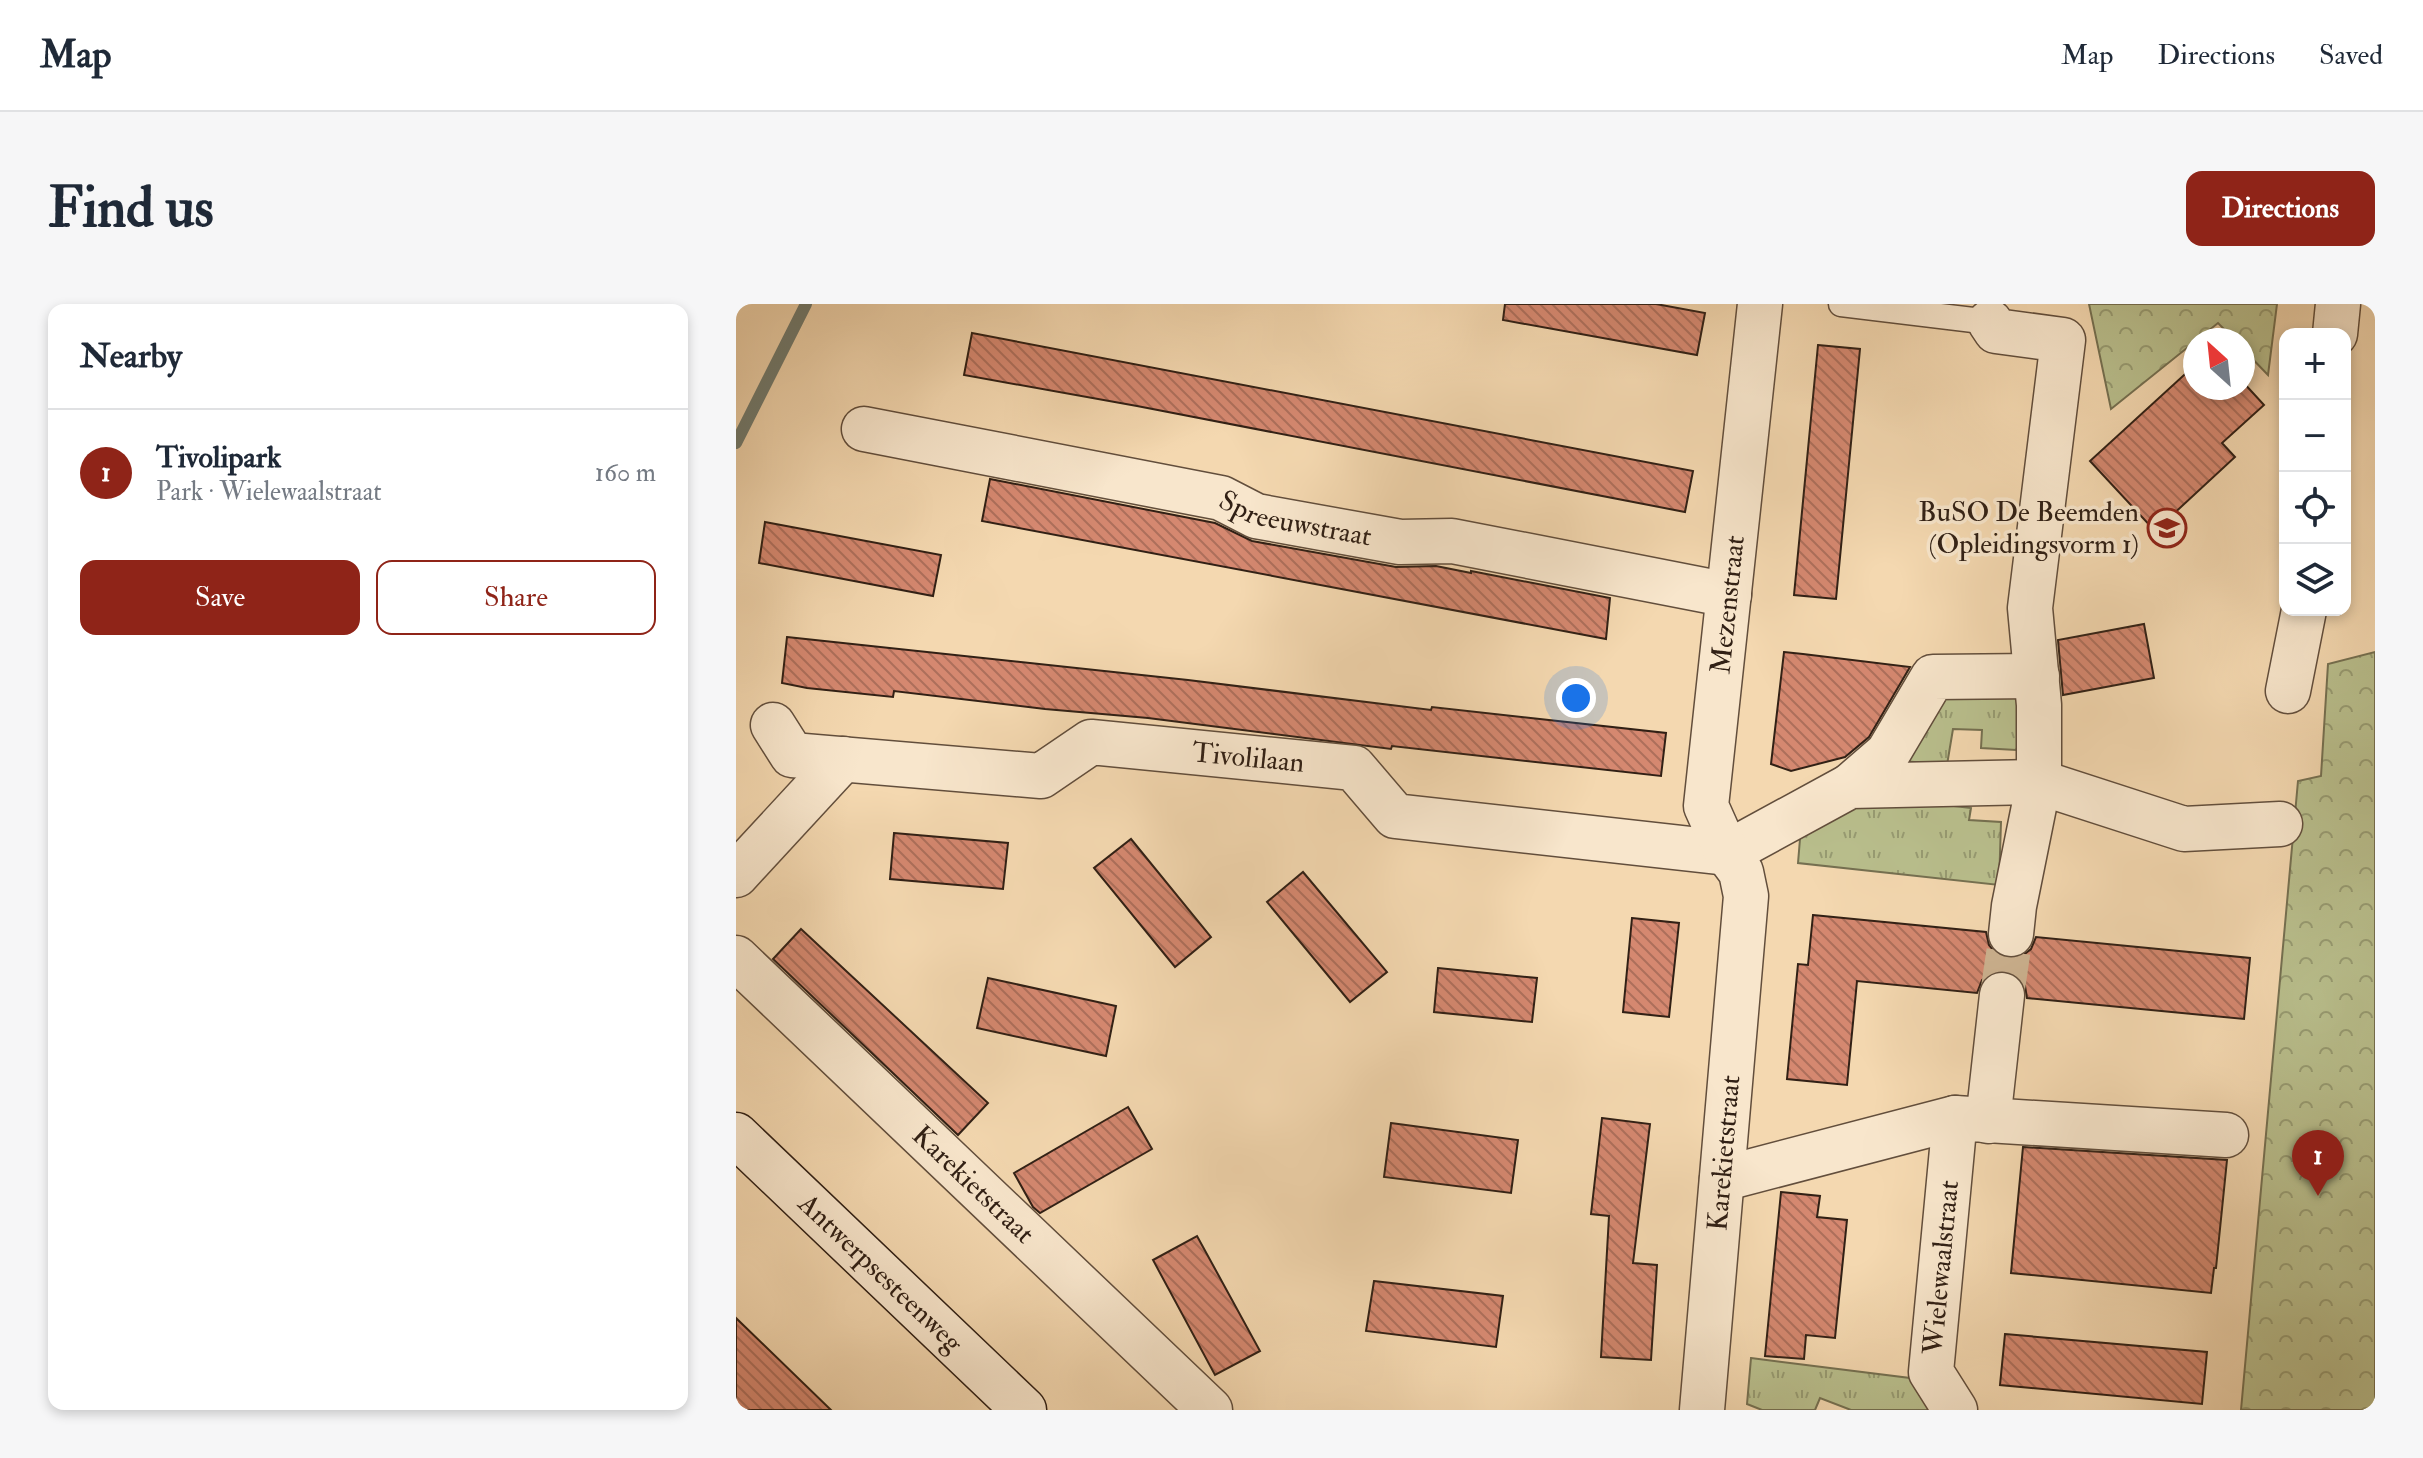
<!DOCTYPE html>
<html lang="en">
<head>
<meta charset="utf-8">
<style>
	:root { --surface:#fff; --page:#f6f6f7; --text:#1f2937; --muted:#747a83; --line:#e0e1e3; --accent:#8f2418 }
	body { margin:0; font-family:"IM FELL Double Pica",serif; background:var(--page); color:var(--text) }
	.controls { position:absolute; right:24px; top:24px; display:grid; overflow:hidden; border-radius:16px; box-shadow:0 4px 12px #0003 }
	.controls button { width:72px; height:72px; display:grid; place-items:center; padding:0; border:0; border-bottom:2px solid var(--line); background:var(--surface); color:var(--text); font:40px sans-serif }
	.compass { position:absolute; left:1447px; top:24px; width:72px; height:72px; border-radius:50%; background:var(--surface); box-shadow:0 4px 12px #0003; rotate:333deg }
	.you { position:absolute; left:840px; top:394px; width:28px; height:28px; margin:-20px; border:6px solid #fff; border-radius:50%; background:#1a73e8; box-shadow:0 0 0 12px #1a73e833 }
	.badge { display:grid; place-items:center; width:52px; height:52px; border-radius:50%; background:var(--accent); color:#fff; font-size:26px; font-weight:700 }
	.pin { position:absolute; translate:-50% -66px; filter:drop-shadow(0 2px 4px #0008) }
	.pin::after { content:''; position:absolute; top:42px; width:28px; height:24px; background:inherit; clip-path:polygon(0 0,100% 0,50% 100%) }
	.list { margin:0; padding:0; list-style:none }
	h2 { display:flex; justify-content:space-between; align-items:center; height:104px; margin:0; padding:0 32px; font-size:34px }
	h2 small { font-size:26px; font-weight:400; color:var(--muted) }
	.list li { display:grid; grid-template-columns:52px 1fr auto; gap:24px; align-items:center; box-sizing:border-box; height:128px; padding:0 32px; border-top:2px solid var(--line) }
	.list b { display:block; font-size:30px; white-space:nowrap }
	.list p { margin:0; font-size:26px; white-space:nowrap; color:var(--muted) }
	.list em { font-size:26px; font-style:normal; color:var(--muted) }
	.actions { display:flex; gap:16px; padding:24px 32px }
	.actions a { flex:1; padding:18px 0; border:2px solid var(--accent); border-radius:16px; text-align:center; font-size:28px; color:var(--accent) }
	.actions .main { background:var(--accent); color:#fff }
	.icon { flex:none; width:44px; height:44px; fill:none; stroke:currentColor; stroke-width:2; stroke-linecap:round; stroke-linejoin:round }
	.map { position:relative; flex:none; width:1639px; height:1106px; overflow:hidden; border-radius:16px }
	header { display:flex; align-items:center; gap:48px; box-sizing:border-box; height:112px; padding:0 40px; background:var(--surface); border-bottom:2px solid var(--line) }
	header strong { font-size:38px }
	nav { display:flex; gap:44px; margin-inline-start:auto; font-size:28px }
	.intro { display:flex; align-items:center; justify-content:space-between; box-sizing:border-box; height:192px; padding:0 48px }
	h1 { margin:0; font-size:56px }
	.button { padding:20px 36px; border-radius:16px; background:var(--accent); color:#fff; font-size:28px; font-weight:700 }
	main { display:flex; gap:48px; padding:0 48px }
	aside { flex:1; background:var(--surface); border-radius:16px; box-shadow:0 4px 12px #0003 }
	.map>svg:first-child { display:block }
	.grass { fill:url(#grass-tufts); stroke:#757051; stroke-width:2 }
	.park { fill:url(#park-crowns); stroke:#757051; stroke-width:2 }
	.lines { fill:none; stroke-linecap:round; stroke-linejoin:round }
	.stream { stroke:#717c71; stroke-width:12 }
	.building { fill:url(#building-back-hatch); stroke:#312015; stroke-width:2 }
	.street-tunnel { stroke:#cdb391; stroke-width:44; stroke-dasharray:44 22; stroke-linecap:butt }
	.lane-casing { stroke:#624e3c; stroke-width:27 }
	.street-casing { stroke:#624e3c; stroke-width:47 }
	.secondary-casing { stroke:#312015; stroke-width:47 }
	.lane { stroke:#f8e6cc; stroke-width:24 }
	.street { stroke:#f8e6cc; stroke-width:44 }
	.secondary { stroke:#f8e6cc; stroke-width:44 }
	.labels { text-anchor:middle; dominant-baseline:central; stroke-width:7; stroke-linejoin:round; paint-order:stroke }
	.poi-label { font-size:28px; fill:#312015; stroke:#f8e6cc; text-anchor:end }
	.street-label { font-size:28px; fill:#312015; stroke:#f8e6cc }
</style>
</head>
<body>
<header>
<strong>Map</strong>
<nav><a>Map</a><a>Directions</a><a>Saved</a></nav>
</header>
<div class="intro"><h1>Find us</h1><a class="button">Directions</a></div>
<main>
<aside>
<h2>Nearby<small></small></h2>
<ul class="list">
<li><span class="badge">1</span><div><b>Tivolipark</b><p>Park · Wielewaalstraat</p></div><em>160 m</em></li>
</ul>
<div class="actions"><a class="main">Save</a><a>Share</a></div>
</aside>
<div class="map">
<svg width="1639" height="1106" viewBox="0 0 1639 1106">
	<defs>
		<pattern id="grass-tufts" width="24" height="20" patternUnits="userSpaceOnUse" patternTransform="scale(2)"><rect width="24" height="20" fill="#b9bf8d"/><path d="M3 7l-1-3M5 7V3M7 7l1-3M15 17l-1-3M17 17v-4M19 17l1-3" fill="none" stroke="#979b72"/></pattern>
		<pattern id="park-crowns" width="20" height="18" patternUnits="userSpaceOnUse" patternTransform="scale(2)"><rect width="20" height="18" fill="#b9bf8d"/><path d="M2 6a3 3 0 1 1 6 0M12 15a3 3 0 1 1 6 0" fill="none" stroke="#979b72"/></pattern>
		<pattern id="building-back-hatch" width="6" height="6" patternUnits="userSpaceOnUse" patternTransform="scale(2)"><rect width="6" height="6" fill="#d58870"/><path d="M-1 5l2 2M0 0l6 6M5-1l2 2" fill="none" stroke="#ad6f5b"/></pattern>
	</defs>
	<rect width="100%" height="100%" fill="#f4d8b0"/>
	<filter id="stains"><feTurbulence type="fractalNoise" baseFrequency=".0025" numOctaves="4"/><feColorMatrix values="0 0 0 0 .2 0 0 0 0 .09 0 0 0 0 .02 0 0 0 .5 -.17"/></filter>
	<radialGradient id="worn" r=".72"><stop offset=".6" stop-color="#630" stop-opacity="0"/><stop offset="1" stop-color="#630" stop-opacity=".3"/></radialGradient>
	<g class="grass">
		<path d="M1202 387 1287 391 1292 420 1280 446 1245 444 1246 426 1217 425 1211 461 1156 456Z"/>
		<path d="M1123 491 1235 504 1233 516 1265 518 1263 581 1062 559 1065 523Z"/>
		<path d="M1015 1054 1174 1074 1199 1106H1115L1084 1094 1079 1106H1026L1011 1100Z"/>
	</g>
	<g class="park">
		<path d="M1353 0H1541L1532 71 1507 45V36H1499L1482 19 1375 105Z"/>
		<path d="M1639 348V1106H1505L1562 477 1585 472 1592 360Z"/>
	</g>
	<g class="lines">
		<path class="stream" d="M0 139 70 0"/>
	</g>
	<g class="building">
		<path d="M769 0H920L969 9 961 51 767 16Z"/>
		<path d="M236 29 957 167 949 208 401 102 228 71Z"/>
		<path d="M1082 41 1124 45 1100 295 1058 291Z"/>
		<path d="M1459 61V84H1507V78L1528 101 1486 139 1499 153 1419 227 1354 157Z"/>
		<path d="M254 175 479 219 516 237 660 263 700 262 735 269V267L874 294 870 335 246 217Z"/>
		<path d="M29 218 205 251 197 292 23 259Z"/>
		<path d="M1408 320 1418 374 1327 391 1322 336Z"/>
		<path d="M51 333 452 376 695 406 696 403 930 429 925 472 656 442 655 445 412 414 309 405 158 387 157 393 71 384 46 379Z"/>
		<path d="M1048 348 1067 350 1174 363 1133 433 1109 453 1055 467 1035 460Z"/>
		<path d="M158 529 272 539 267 585 154 575Z"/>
		<path d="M395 535 475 633 439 663 358 564Z"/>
		<path d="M567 568 651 668 614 698 531 598Z"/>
		<path d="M1077 611 1250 628 1253 641 1260 650 1273 655 1286 652 1295 645 1300 633 1514 654 1508 715 1291 694 1289 682 1281 671 1268 666 1255 668 1246 676 1241 689 1121 677 1111 781 1051 775 1062 660 1072 661Z"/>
		<path d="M896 614 943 619 933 713 887 708Z"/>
		<path d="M65 625 252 799 222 831 37 655Z"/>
		<path d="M702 664 801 674 796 718 698 708Z"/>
		<path d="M252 674 380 702 370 752 241 724Z"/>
		<path d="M392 803 416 845 304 909 297 903 278 869Z"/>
		<path d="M866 814 914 820 897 959 921 961 915 1056 865 1053 873 912 855 910Z"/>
		<path d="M655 819 782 836 775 889 648 873Z"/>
		<path d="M1287 843 1491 856 1480 964H1478L1475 989 1275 969Z"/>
		<path d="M1045 888 1084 892 1081 913 1111 916 1099 1034 1070 1031 1068 1055 1029 1052Z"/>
		<path d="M461 932 524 1047 479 1071 417 956Z"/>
		<path d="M638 977 767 992 760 1043 630 1027Z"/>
		<path d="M0 1014 95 1106H0Z"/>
		<path d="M1269 1030 1471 1048 1466 1100 1264 1081Z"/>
	</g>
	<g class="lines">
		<path class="street-tunnel" d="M1266 691 1275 630"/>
		<defs>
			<path id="lane" d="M1105 0 1254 18"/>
			<g id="street">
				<path d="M1254 18 1260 27 1327 36 1294 304 1303 401V478L1278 602 1275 630"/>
				<path d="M1599 30 1602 0"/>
				<path id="s1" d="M128 125 485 194 520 212 664 238 716 237 993 291"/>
				<path d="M1552 387 1568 306"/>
				<path id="s2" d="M37 421 56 451 305 472 355 438 618 464 659 512 991 549 1114 482 1303 478 1448 525 1544 520"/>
				<path d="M1114 482 1152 449 1197 373 1301 372"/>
				<path d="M0 571 107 455"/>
				<path id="s3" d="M0 654 474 1106"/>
				<path d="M1252 817 1266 691"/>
				<path d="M986 875 1219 814"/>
				<path id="s4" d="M966 1106 1010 592 1005 568 991 549 970 502 1024 0"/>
				<path id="s5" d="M1219 1106 1195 1068 1219 814 1490 831"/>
			</g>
			<g id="secondary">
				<path id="s6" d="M0 831 288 1106"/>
			</g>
		</defs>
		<use href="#lane" class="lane-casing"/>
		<use href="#street" class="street-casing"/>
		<use href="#secondary" class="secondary-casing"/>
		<use href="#lane" class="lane"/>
		<use href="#street" class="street"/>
		<use href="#secondary" class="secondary"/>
	</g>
	<defs>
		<symbol id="school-ring" viewBox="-11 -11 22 22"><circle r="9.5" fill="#f8e6cc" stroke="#8f2418" stroke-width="1.5"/><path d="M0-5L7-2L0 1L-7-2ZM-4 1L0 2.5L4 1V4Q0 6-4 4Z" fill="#8f2418"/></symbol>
	</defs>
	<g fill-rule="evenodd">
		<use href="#school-ring" x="1409" y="202" width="44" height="44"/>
	</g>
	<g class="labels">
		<g class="poi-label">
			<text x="1403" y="208">BuSO De Beemden<tspan x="1403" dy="32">(Opleidingsvorm 1)</tspan></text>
		</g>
		<g class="street-label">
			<text stroke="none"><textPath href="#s1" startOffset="442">Spreeuwstraat</textPath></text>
			<text stroke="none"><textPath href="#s4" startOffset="818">Mezenstraat</textPath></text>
			<text stroke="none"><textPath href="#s2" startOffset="504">Tivolilaan</textPath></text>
			<text stroke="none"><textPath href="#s4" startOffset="258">Karekietstraat</textPath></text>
			<text stroke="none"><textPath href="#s3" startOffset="328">Karekietstraat</textPath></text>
			<text stroke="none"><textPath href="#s5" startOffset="150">Wielewaalstraat</textPath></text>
			<text stroke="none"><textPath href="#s6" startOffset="200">Antwerpsesteenweg</textPath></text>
		</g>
	</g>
	<rect width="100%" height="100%" filter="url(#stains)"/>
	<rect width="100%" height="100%" fill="url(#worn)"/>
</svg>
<div class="controls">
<button>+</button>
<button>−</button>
<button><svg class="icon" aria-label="locate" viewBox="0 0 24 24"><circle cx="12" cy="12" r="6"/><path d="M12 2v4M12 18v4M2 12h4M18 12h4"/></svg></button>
<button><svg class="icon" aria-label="layers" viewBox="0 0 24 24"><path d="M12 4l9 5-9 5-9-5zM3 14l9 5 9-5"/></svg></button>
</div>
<svg class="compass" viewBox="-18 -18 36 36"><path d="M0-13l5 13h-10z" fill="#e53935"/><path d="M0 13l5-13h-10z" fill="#747a83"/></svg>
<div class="you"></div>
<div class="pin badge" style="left:1582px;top:892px">1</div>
</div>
</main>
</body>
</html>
